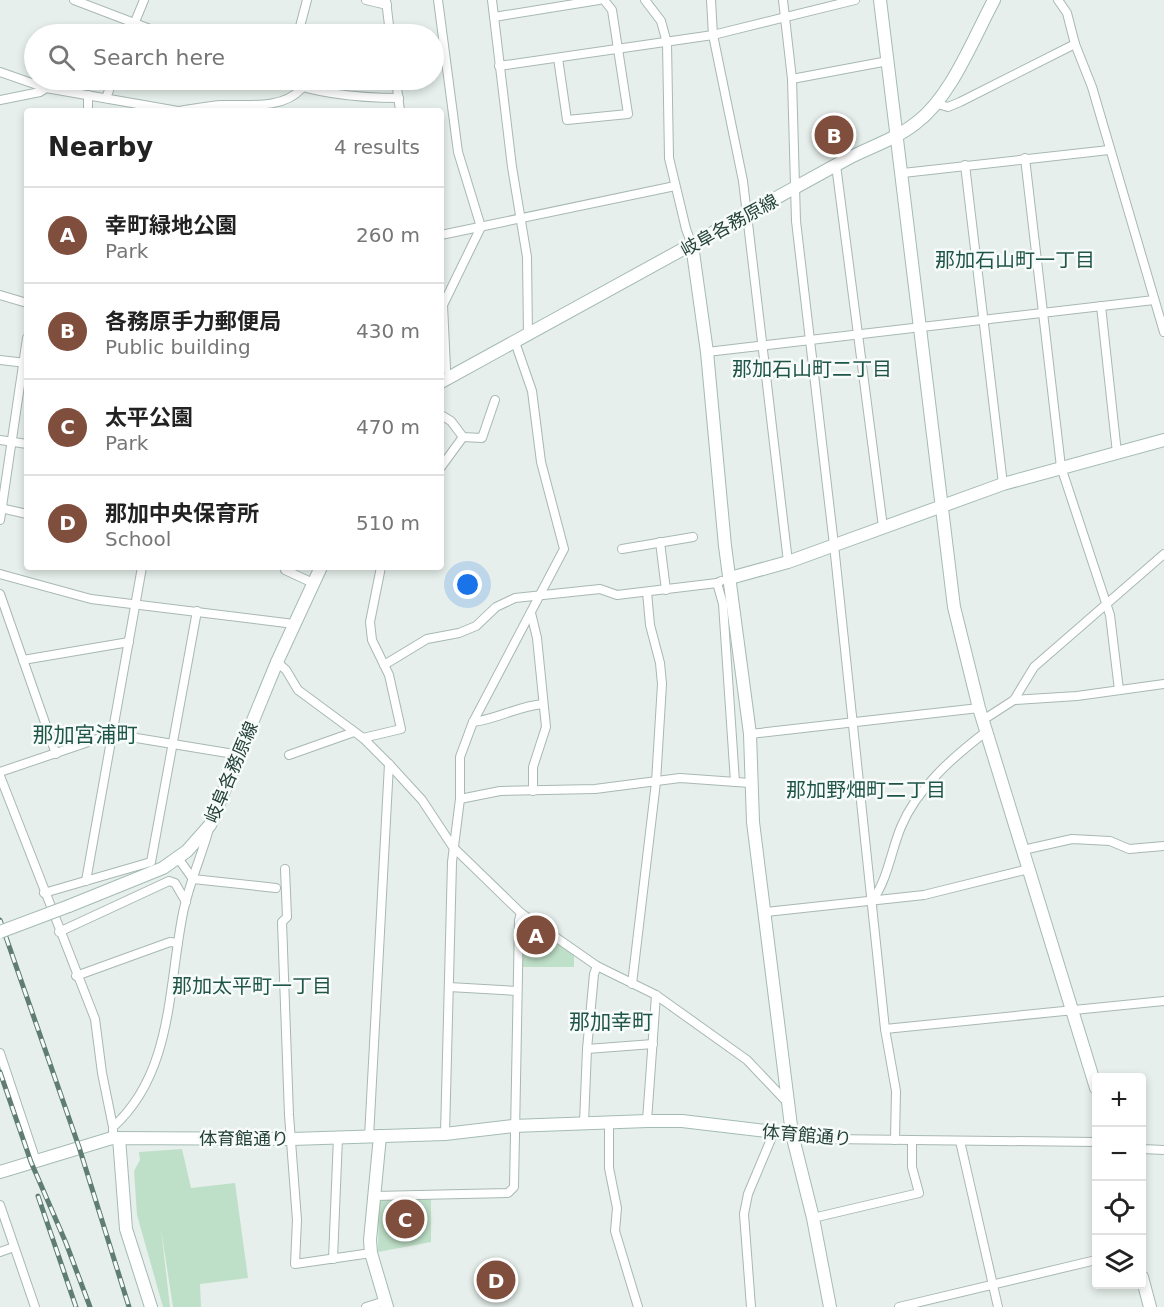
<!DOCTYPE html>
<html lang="en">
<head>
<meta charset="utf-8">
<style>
	:root { --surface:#fff; --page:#f6f6f6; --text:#222; --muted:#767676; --line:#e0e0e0; --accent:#804e3d }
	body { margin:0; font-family:"DejaVu Sans","Noto Sans JP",sans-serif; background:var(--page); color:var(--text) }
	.controls { position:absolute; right:18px; bottom:18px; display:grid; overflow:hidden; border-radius:6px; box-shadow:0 3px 9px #0003 }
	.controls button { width:54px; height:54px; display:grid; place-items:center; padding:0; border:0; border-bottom:2px solid var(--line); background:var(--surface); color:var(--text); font:30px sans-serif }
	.you { position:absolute; left:468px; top:585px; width:21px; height:21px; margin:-15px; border:4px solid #fff; border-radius:50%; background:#1a73e8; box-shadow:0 0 0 9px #1a73e833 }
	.badge { display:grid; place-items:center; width:39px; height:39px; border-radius:50%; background:var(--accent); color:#fff; font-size:20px; font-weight:700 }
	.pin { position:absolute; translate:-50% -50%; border:3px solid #fff; box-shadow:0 2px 6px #0006 }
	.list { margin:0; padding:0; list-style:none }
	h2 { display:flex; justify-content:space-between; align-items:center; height:78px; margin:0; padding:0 24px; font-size:26px }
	h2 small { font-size:20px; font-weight:400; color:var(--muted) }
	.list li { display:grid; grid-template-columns:39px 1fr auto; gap:18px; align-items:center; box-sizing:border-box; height:96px; padding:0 24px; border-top:2px solid var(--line) }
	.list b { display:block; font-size:22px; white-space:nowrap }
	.list p { margin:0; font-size:20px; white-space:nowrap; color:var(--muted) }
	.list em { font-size:20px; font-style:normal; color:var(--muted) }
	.icon { flex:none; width:33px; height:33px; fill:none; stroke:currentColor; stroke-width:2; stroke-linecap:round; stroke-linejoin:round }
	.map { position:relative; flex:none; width:1164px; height:1307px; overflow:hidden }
	.search { position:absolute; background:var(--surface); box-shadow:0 3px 9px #0003; left:24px; top:24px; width:420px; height:66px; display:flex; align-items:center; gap:15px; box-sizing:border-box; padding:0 21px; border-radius:33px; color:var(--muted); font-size:22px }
	.panel { position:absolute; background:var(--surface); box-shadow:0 3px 9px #0003; left:24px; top:108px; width:420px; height:462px; border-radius:6px }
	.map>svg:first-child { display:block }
	.green { fill:#bfe0c8 }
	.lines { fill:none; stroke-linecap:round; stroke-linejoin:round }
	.street-casing { stroke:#a8b8b2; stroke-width:10 }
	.secondary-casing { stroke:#a4bbb3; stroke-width:14 }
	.street { stroke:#fff; stroke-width:8 }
	.secondary { stroke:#fff; stroke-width:12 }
	.rail-casing { stroke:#5f7d75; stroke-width:5 }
	.rail { stroke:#f7fbf9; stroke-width:3; stroke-dasharray:9; stroke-linecap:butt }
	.secondary-bridge-casing { stroke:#a4bbb3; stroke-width:14; stroke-linecap:butt }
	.secondary-bridge { stroke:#fff; stroke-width:12 }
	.labels { text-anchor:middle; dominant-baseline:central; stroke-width:5; stroke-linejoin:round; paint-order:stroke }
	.street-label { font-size:18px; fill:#24423a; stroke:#f7fbf9 }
	.neighbourhood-label { font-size:20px; fill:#1f5548; stroke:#f7fbf9 }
	.quarter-label { font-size:21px; fill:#1f5548; stroke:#f7fbf9 }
</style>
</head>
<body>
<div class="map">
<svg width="1164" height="1307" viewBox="0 0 1164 1307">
	<rect width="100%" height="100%" fill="#e6efeb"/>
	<g class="green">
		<path d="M524 914 574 955V967H521Z"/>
		<path d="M182 1149 191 1188 235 1183 248 1278 200 1284 201 1307H173L161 1229 170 1307H163L137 1215 134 1171 140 1160 139 1152Z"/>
		<path d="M431 1195V1242L378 1252 379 1196Z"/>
	</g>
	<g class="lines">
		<defs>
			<g id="street">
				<path d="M74 0 163 34"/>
				<path d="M366 0 387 5"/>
				<path d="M386 0 390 34"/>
				<path d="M438 0 458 152 481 227 443 305 446 369"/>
				<path d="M492 0 512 167 527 257 528 335"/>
				<path d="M645 0 661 21 667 43 669 158 686 229 692 245"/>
				<path d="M711 0 713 35 743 181 788 562"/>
				<path d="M783 0 792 79 796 221 834 545 885 1029 896 1091 895 1140"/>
				<path d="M1058 0 1067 13 1075 44 1092 87 1164 332"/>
				<path d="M494 17 599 0"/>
				<path d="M130 34 144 0"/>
				<path d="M298 34 307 0"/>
				<path d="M558 58 567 120 628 114 612 10 604 0"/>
				<path d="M499 66 713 35 855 0"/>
				<path d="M0 72 46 88 178 111"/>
				<path d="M792 79 888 61"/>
				<path d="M281 80C318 94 359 98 399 98"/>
				<path d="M396 80 400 111"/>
				<path d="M106 98 113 80"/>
				<path d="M0 100 40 92 46 88"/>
				<path d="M937 104 948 107 960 102 1075 44"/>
				<path d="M88 111V95"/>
				<path d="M179 111C192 109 207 106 221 105 246 104 282 110 301 89"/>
				<path d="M1025 158 1061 467 1110 615 1119 690"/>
				<path d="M836 165 883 527"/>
				<path d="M965 165 1003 484"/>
				<path d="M903 173 1109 150"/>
				<path d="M441 235 675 186"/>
				<path d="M0 295 27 303"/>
				<path d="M1101 306 1117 453"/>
				<path d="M707 352 1154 300"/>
				<path d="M0 360 26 363"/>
				<path d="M441 415 451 421 463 437 482 438 495 400"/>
				<path d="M0 440 27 444"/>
				<path d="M441 467 463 437"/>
				<path d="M0 508 27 514"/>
				<path d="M0 520 27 338"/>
				<path d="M660 542 666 590"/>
				<path d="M622 549 693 537"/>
				<path d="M285 567V570L313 583"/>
				<path d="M0 574 91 599 294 624"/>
				<path d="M721 581 717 583 723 604 735 782"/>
				<path d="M0 594 56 754"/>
				<path d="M531 613 537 638 546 727 533 767V791"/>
				<path d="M23 660 129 642"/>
				<path d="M277 662 286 670 298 690 363 738 389 764 422 800 453 847 521 913 597 966 656 995 747 1060 784 1099 789 1100"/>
				<path d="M384 665 427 639 459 633 476 626 496 607 515 598 600 589 617 595 717 583"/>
				<path d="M1014 700 1077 696 1164 684"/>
				<path d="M983 720 1014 700 1034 667 1164 554"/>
				<path d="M473 722C498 719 518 706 543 704"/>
				<path d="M750 734 979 708"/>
				<path d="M363 738 401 729 389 675 372 640 370 622 381 567"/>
				<path d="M289 755 354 732"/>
				<path d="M0 772 112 734 240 755"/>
				<path d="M0 776 95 1019 102 1073 113 1127"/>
				<path d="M460 799 500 791 595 789 680 778 750 783"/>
				<path d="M1023 850 1072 839 1110 841 1129 849 1164 846"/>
				<path d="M178 858 193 879 276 888"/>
				<path d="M285 869 287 917 282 922 289 1115 297 1220 295 1264 371 1253"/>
				<path d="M86 881 142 567"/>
				<path d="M44 893 151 862 197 611"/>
				<path d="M873 900C888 878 891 851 901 827 917 788 954 756 987 731"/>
				<path d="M766 912 924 895 1029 869"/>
				<path d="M59 932 169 881 175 883 186 902"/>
				<path d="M76 976 170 942 178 943"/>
				<path d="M632 984 656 782 662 684 660 663 650 625 647 592"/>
				<path d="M449 987 517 991"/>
				<path d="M885 1029 1164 1001"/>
				<path d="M587 1049 653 1044"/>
				<path d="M0 1053 36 1161"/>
				<path d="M647 1121 656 995"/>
				<path d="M584 1123 587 1049 594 974 597 966"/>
				<path d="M609 1123V1168L617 1208 615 1231 638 1307"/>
				<path d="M113 1132V1127C173 1073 168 987 183 913 189 884 201 857 209 829"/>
				<path d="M445 1134 452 862 460 799V757L473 722 564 549 541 462 532 391 515 342"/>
				<path d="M792 1134 828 1139 1096 1142"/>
				<path d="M369 1137 389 764"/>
				<path d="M960 1141 998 1307"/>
				<path d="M1142 1149 1164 1150"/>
				<path d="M374 1196 508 1193 514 1187 519 920 521 913"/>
				<path d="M0 1205 35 1307"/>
				<path d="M813 1218 919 1193 912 1167V1140"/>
				<path d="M0 1252 14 1247"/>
				<path d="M333 1259 338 1137"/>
				<path d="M366 1307 385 1301"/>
				<path d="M751 1307 744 1214 748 1194 774 1132"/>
				<path d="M899 1307 1096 1260"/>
			</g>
			<g id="secondary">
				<path d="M880 0 954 607 979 708 1096 1088"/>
				<path d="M692 245 707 352 725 546 750 734 753 822 792 1134 813 1218 830 1307"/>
				<path d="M441 382 847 159C870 147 896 139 916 123 951 97 973 39 994 0"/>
				<path d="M730 578 788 562 1003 484 1164 440"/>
				<path d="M69 906 163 868 187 851 210 825 277 662 321 567"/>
				<path d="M380 1136 370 1240 371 1253 387 1307"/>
				<path d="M119 1138 126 1229 151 1307"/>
				<path d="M0 1172 112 1138 292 1139 445 1134 513 1126 647 1121H682L792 1134"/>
				<path d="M1142 1277 1150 1307"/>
			</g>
		</defs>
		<use href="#street" class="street-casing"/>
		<use href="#secondary" class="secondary-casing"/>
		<use href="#street" class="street"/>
		<use href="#secondary" class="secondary"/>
		<defs>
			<g id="rail">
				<path d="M0 920 79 1147 129 1307"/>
				<path d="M0 1072 31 1162 66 1243 90 1307"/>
				<path d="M38 1196 76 1307"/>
			</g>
		</defs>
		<use href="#rail" class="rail-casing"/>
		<use href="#rail" class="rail"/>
		<defs>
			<path id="secondary-bridge" d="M0 932 69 906"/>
		</defs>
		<use href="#secondary-bridge" class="secondary-bridge-casing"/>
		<use href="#secondary-bridge" class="secondary-bridge"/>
	</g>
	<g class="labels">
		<g class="street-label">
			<text transform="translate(729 225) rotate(-29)">岐阜各務原線</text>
			<text transform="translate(231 772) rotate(-67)">岐阜各務原線</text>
			<text transform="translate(807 1135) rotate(5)">体育館通り</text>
			<text x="244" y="1138">体育館通り</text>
		</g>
		<g class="neighbourhood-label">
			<text x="1015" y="260">那加石山町一丁目</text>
			<text x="812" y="369">那加石山町二丁目</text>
			<text x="866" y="790">那加野畑町二丁目</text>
			<text x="252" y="986">那加太平町一丁目</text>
		</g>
		<g class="quarter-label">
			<text x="85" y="735">那加宮浦町</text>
			<text x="611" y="1022">那加幸町</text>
		</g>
	</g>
</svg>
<div class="controls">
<button>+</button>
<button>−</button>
<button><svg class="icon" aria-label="locate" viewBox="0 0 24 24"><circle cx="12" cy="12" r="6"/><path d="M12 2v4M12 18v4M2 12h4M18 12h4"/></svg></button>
<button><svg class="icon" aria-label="layers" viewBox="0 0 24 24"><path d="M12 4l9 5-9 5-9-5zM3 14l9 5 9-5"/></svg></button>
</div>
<div class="you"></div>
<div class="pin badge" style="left:536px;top:935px">A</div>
<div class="pin badge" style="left:834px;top:135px">B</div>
<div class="pin badge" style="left:405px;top:1219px">C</div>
<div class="pin badge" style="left:496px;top:1280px">D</div>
<div class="search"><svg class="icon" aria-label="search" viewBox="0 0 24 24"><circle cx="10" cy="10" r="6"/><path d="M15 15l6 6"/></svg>Search here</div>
<section class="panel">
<h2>Nearby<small>4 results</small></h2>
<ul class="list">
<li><span class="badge">A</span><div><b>幸町緑地公園</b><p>Park</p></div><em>260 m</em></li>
<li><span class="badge">B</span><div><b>各務原手力郵便局</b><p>Public building</p></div><em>430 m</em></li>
<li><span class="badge">C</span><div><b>太平公園</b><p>Park</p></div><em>470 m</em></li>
<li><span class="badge">D</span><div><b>那加中央保育所</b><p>School</p></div><em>510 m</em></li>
</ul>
</section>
</div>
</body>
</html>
